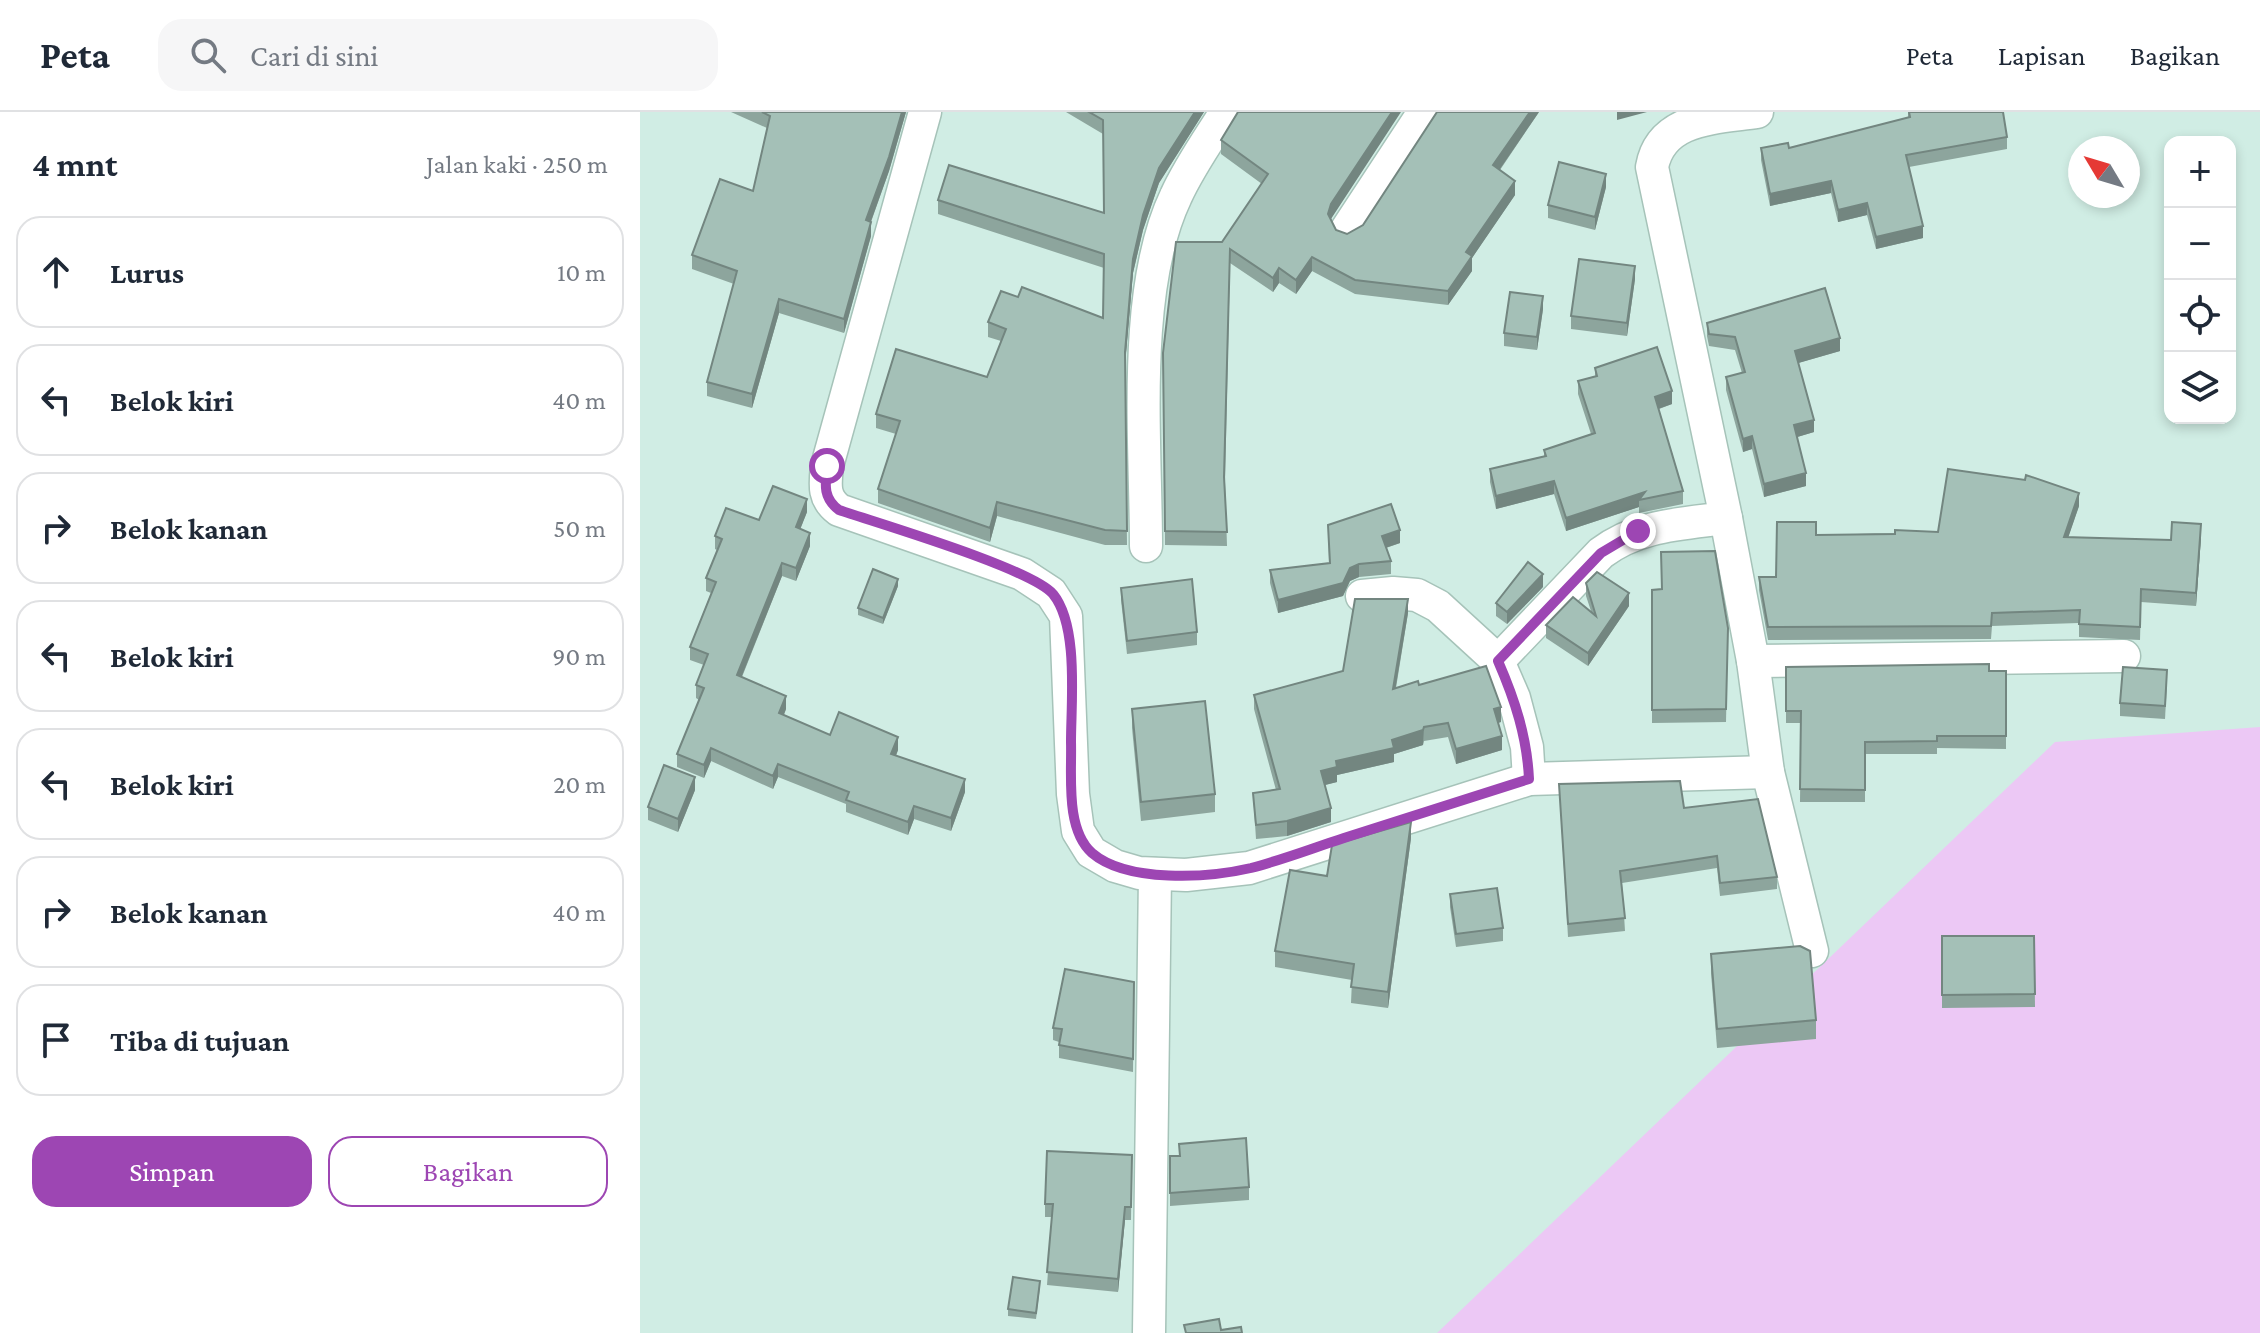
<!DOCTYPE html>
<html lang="id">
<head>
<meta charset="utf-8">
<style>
	:root { --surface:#fff; --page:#f6f6f7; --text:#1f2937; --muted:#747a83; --line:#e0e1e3; --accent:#9d46b3 }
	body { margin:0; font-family:"Crimson Pro",serif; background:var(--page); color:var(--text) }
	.controls { position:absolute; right:24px; top:24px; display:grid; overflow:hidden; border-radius:16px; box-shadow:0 4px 12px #0003 }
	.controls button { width:72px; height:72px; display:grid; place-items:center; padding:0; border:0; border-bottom:2px solid var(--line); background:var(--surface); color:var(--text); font:40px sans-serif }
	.compass { position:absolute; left:1428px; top:24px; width:72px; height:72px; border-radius:50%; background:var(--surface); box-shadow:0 4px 12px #0003; rotate:308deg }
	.stop { position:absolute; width:24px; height:24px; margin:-18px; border:6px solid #9d46b3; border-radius:50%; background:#fff }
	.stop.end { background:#9d46b3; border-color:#fff; box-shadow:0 2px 8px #0008 }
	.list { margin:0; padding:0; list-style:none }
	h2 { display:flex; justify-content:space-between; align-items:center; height:104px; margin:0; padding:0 32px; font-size:34px }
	h2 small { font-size:26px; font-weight:400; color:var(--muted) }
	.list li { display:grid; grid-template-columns:52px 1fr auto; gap:24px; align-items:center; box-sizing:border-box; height:112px; margin:0 16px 16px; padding:0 16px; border:2px solid var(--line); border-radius:24px }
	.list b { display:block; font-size:30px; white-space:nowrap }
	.list em { font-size:26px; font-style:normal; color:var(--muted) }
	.actions { display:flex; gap:16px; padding:24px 32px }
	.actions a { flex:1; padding:18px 0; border:2px solid var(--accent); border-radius:24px; text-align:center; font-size:28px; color:var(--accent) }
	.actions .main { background:var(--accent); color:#fff }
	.icon { flex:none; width:44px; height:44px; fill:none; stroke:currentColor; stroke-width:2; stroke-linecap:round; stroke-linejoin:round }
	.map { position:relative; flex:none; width:1620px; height:1221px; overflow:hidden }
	header { display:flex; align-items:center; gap:48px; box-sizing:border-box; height:112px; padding:0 40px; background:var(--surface); border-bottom:2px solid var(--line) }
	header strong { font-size:38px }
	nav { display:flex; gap:44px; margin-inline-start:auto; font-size:28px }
	.search { width:560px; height:72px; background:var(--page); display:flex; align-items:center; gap:20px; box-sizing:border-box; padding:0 28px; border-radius:24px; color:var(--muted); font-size:30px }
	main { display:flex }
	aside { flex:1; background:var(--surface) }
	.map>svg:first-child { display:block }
	.green { fill:#ecc8f5 }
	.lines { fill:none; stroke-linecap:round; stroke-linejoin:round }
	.street-casing { stroke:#a6c3b9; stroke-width:35 }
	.street { stroke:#fff; stroke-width:32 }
	.wall { fill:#8da59d }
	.shaded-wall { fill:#738680 }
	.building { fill:#a4c0b7; stroke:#738680; stroke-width:2 }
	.route { stroke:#9d46b3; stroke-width:10 }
</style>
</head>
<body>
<header>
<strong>Peta</strong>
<div class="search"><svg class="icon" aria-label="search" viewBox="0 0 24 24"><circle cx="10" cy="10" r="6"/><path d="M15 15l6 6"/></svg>Cari di sini</div>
<nav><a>Peta</a><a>Lapisan</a><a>Bagikan</a></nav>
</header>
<main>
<aside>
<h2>4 mnt<small>Jalan kaki · 250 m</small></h2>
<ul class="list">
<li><svg class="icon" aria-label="ahead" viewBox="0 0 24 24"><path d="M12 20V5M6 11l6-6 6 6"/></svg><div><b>Lurus</b></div><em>10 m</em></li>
<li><svg class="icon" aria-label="left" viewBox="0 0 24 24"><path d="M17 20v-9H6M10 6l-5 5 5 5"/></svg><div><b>Belok kiri</b></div><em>40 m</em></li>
<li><svg class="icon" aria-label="right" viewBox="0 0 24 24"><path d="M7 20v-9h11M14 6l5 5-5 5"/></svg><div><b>Belok kanan</b></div><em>50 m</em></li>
<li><svg class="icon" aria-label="left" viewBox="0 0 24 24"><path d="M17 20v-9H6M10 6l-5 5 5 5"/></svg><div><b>Belok kiri</b></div><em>90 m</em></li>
<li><svg class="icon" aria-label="left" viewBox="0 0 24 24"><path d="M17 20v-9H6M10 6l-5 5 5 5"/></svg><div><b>Belok kiri</b></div><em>20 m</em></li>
<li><svg class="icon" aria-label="right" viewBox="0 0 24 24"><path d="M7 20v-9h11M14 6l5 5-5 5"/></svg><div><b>Belok kanan</b></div><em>40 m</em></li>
<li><svg class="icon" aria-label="arrive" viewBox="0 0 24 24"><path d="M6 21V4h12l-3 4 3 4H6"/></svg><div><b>Tiba di tujuan</b></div></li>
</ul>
<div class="actions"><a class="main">Simpan</a><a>Bagikan</a></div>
</aside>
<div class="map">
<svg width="1620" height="1221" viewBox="0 0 1620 1221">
	<rect width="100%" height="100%" fill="#d0ede4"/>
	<path class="green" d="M1620 615V1221H797L1415 630Z"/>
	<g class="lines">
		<defs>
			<g id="street">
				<path d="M285 0 187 354C185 373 183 386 199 398L382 462 411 481 426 504 433 682 438 719 451 740 475 754 499 761 546 763 609 756 889 667 1128 660"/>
				<path d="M1117 0C1076 6 1021 5 1012 55L1086 406 1113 549 1128 660 1172 839"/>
				<path d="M707 117 784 0"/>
				<path d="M506 434C506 329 491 178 536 84 549 55 569 27 586 0"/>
				<path d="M722 484 753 481 777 483 798 494 858 549 874 586 887 635 889 667"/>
				<path d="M858 549 961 441C998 413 1041 412 1086 406"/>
				<path d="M1113 549 1484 544"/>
				<path d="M509 1221 515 762"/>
			</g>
		</defs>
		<use href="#street" class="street-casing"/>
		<use href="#street" class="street"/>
	</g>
	<g class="wall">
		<path d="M91 0H266L249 59 231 110V124L204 221 139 201 112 296 67 284V270L94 172 52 157V143L113 79 127 16Z"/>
		<path d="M426 0H564L519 71 503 118 493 161 485 252 487 433H465L357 404 350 430 238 391V377L256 322 236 316V302L347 265 361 229 348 225V210L378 185 463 206 464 156 298 102V88L464 101 463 22Z"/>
		<path d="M899 0 860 58 875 83 832 146V159L808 193 715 182 672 159 656 182 639 171 633 180 590 151 585 370 587 434 525 433 523 241 582 130 622 72 581 42V28L691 107 696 118 707 122 723 113Z"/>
		<path d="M1268 0H1363L1367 25V37L1269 55 1283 126 1236 137 1227 103 1198 110 1191 81 1130 94 1121 48V36H1149L1268 6Z"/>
		<path d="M966 75 955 118 908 106V93Z"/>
		<path d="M995 167 987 224 931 217V204Z"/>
		<path d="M903 197 897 238 864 234V221Z"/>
		<path d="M1067 211 1200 239 1158 251 1174 320 1157 325 1166 374 1124 385 1112 337 1103 340 1086 278V265L1102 261 1095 238 1069 234 1067 224Z"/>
		<path d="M955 256 1032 292 1019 297 1043 379V392L999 401V395L926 419 914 382 856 397 850 370V357L904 344V338L951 322 938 282V269L955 264Z"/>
		<path d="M1439 394 1428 425 1531 428 1561 425 1556 494 1501 490 1500 528 1439 525V511L1352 514 1351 527 1128 528 1119 478V465H1136L1176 423 1298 420Z"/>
		<path d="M167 400 160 417 170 434 156 469 142 464 102 565 146 597 144 603 190 623 258 638 256 644 325 680 311 719 274 707 268 723 206 700V692L138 665 133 677 71 649 64 666 37 655V642L59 588 56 586V573L64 553 50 548V535L71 481 66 479V466L77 438 75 437V424L119 408Z"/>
		<path d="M688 413 760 431 746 436 751 449V462L719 465 710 469 703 484 638 501 630 471V458L689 451Z"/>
		<path d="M946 471 989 494 948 554 906 526V513L951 499 946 484Z"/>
		<path d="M258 474 243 512 218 503V496Z"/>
		<path d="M903 475 867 512 856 504V491Z"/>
		<path d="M481 476 557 520V533L487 542 481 488Z"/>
		<path d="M1012 478 1088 516 1086 610 1012 611Z"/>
		<path d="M768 501 756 576 779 573 861 610 858 611 862 638 816 652 808 625 784 629 783 633 754 642V650L697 663V670L685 673 691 710 647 724 616 727 613 681 636 678 614 597V583L703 559Z"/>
		<path d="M1146 555 1366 559V637L1297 636V642H1225V690H1160L1161 611H1146Z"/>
		<path d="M1527 571 1525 607 1480 604V591Z"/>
		<path d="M492 597 575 682V700L501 709 492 616Z"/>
		<path d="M919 672 1044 696 1137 765V777L1080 784 1077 756 982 771 985 819 928 825Z"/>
		<path d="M55 678 38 720 8 708V695Z"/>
		<path d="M771 726 748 896 711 891 712 868 635 855V839L687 764Z"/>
		<path d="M810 782 863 816V829L816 835 810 795Z"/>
		<path d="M1302 824H1394L1395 895 1302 896Z"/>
		<path d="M1071 842 1176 908V927L1077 936 1071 861Z"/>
		<path d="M494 870 493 960 419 946V930L413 928V916Z"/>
		<path d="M539 1032 609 1075V1088L530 1094V1081L539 1044Z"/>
		<path d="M492 1043 491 1108H485L478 1180 407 1173 412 1105H405V1092Z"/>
		<path d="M400 1175 396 1207 368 1204V1197Z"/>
	</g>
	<g class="shaded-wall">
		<path d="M262 0H266L249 59 226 123V108Z"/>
		<path d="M555 0H564L519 71 503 118 493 161 485 254V240L493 147 503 103 519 56Z"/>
		<path d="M752 0H761L691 107 688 117V102L691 92Z"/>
		<path d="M890 0H899L853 67V53Z"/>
		<path d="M977 0H1007L977 8Z"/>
		<path d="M966 62V75L955 118V105Z"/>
		<path d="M875 69V83L832 146V159L808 193V179L826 140Z"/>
		<path d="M1191 69V81L1130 94V82Z"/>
		<path d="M1227 91V103L1198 110V98Z"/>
		<path d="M231 110V124L204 221V207Z"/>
		<path d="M1283 114V126L1236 137V125Z"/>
		<path d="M672 145V159L656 182V168Z"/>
		<path d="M995 154V167L987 224V211Z"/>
		<path d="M639 156V171L633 180V166Z"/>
		<path d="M903 184V197L897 238V225Z"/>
		<path d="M139 187V201L112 296V282Z"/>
		<path d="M1200 226V239L1155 252V239Z"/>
		<path d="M1032 279V292L1015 298V285Z"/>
		<path d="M1174 308V320L1154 326V313Z"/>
		<path d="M1112 324V337L1103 340V327Z"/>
		<path d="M1166 361V374L1124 385V372Z"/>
		<path d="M914 369V382L856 397V384Z"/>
		<path d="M1005 380 999 388V395L926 419V406Z"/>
		<path d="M1439 381V394L1424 438V425Z"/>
		<path d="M167 387V400L156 428V415Z"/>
		<path d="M357 390V404L350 430V416Z"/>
		<path d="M1561 412V425L1556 494V481Z"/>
		<path d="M760 418V431L742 437V424Z"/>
		<path d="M170 421V434L156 469V456Z"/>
		<path d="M142 451V464L97 576V563Z"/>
		<path d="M719 452V465L710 469 703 484 638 501V488Z"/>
		<path d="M903 462V475L867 512V500Z"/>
		<path d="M258 467V474L243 512V506Z"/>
		<path d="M989 481V494L948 554V541Z"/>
		<path d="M768 487V501L753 591V577Z"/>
		<path d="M146 584V597L139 614V601Z"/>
		<path d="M861 595V610L854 612V597Z"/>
		<path d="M784 615 783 633 754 642V650L697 663V670L681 674V659L696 649Z"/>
		<path d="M862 624V638L816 652V637Z"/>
		<path d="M258 625V638L251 655V642Z"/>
		<path d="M71 636V649L64 666V653Z"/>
		<path d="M138 652V665L133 677V664Z"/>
		<path d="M55 665V678L38 720V707Z"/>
		<path d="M325 667V680L311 719V706Z"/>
		<path d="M274 694V707L268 723V710Z"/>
		<path d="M691 696V710L647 724V709Z"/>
		<path d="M771 710V726L748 896V880Z"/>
		<path d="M485 1095V1108L478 1180V1167Z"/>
	</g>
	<g class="building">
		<path d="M122 0H262L249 45 226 108 231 110 204 207 139 187 112 282 67 270 97 159 52 143 80 67 113 79 130 4Z"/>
		<path d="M449 0H555L519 56 503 103 493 147 485 240 487 419 465 418 357 390 350 416 238 377 260 309 236 302 256 237 347 265 366 217 348 210 361 179 378 185 382 175 463 206 464 142 298 88 309 53 464 101 463 8Z"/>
		<path d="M598 0H752L691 92 688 102 696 118 707 122 723 113 797 0H890L853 53 875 69 826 140 832 144 808 179 715 168 672 145 656 168 639 156 633 166 590 137 584 365 587 420 525 419 523 241 536 130H582L628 62 581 28Z"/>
		<path d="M1269 0H1363L1367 25 1266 43 1283 114 1236 125 1227 91 1198 98 1191 69 1130 82 1121 36 1148 31 1149 36 1270 5Z"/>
		<path d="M919 50 966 62 955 105 908 93Z"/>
		<path d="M939 147 995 154 987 211 931 204Z"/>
		<path d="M1185 176 1200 226 1155 239 1174 308 1154 313 1166 361 1124 372 1112 324 1103 327 1086 265 1105 260 1095 225 1069 222 1067 211Z"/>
		<path d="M870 180 903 184 897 225 864 221Z"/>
		<path d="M1017 235 1032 279 1015 285 1043 379 999 388 1005 380 926 406 914 369 856 384 850 357 906 344 904 338 955 321 938 269 957 264 955 256Z"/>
		<path d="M1308 357 1385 368 1386 363 1439 381 1424 425 1531 428 1532 410 1561 412 1556 481 1501 477 1500 515 1439 512 1440 498 1352 501 1351 514 1128 515 1119 465H1136L1137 410H1176V423L1255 422V418L1298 420Z"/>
		<path d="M133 374 167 387 156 415 170 421 156 456 142 451 97 563 146 584 139 601 190 623 199 600 258 625 251 642 325 667 311 706 274 694 268 710 206 688 209 680 138 652 133 664 71 636 64 653 37 642 64 576 56 573 68 542 50 535 76 470 66 466 82 427 75 424 86 396 119 408Z"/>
		<path d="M751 392 760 418 742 424 751 449 719 452 710 456 703 471 638 488 630 458 690 451 688 413Z"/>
		<path d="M1075 439 1088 516 1086 597 1012 598V478L1022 477 1021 440Z"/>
		<path d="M888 450 903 462 867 500 856 491Z"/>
		<path d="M233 457 258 467 243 506 218 496Z"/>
		<path d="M957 460 989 481 948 541 906 513 933 485 956 504 946 471Z"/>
		<path d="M552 467 557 520 487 529 481 476Z"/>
		<path d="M715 487H768L753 577 778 569 779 573 846 554 861 595 854 597 862 624 816 637 808 611 784 615 783 618 752 628 754 636 696 649 697 655 681 659 691 696 647 709 616 713 613 681 640 677 614 583 703 559Z"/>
		<path d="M1349 552V559H1366V624H1297V629L1225 630V678L1160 677 1161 599H1146V555Z"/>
		<path d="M1483 555 1527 558 1525 594 1480 591Z"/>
		<path d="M565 589 575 682 501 690 492 597Z"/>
		<path d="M24 653 55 665 38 707 8 695Z"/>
		<path d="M1040 669 1044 696 1118 687 1137 765 1080 771 1077 744 980 759 985 806 928 812 919 672Z"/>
		<path d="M771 710 748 880 711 875 714 852 635 839 650 758 687 764 692 733Z"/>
		<path d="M857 776 863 816 816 822 810 782Z"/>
		<path d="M1302 824H1394L1395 882 1302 883Z"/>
		<path d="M1160 834 1170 839 1176 908 1077 917 1071 842Z"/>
		<path d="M425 857 494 870 493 947 419 933 422 917 413 916Z"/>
		<path d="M606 1026 609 1075 530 1081V1044H540L539 1032Z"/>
		<path d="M407 1039 492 1043 491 1095H485L478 1167 407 1160 413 1092H405Z"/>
		<path d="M373 1165 400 1169 396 1201 368 1197Z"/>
		<path d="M579 1207 581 1218 601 1215 602 1221H546L544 1213Z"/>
	</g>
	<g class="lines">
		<path class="route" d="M187 354C185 373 183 386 199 398 240 412 390 456 413 482 439 514 431 590 431 630 432 663 425 717 452 741 487 771 568 766 611 756 642 748 673 736 704 726 765 707 827 687 889 667 887 625 875 588 858 549L961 441 998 419"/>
	</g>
</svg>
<div class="controls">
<button>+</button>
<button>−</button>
<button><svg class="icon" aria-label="locate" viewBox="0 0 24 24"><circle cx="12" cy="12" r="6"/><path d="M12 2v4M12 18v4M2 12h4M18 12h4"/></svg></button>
<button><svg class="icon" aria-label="layers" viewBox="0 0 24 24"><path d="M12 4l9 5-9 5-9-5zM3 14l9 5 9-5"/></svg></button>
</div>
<svg class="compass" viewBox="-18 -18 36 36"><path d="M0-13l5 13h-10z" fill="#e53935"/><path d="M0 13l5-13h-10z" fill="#747a83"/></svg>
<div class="stop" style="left:187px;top:354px"></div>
<div class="stop end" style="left:998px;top:419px"></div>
</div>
</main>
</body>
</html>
